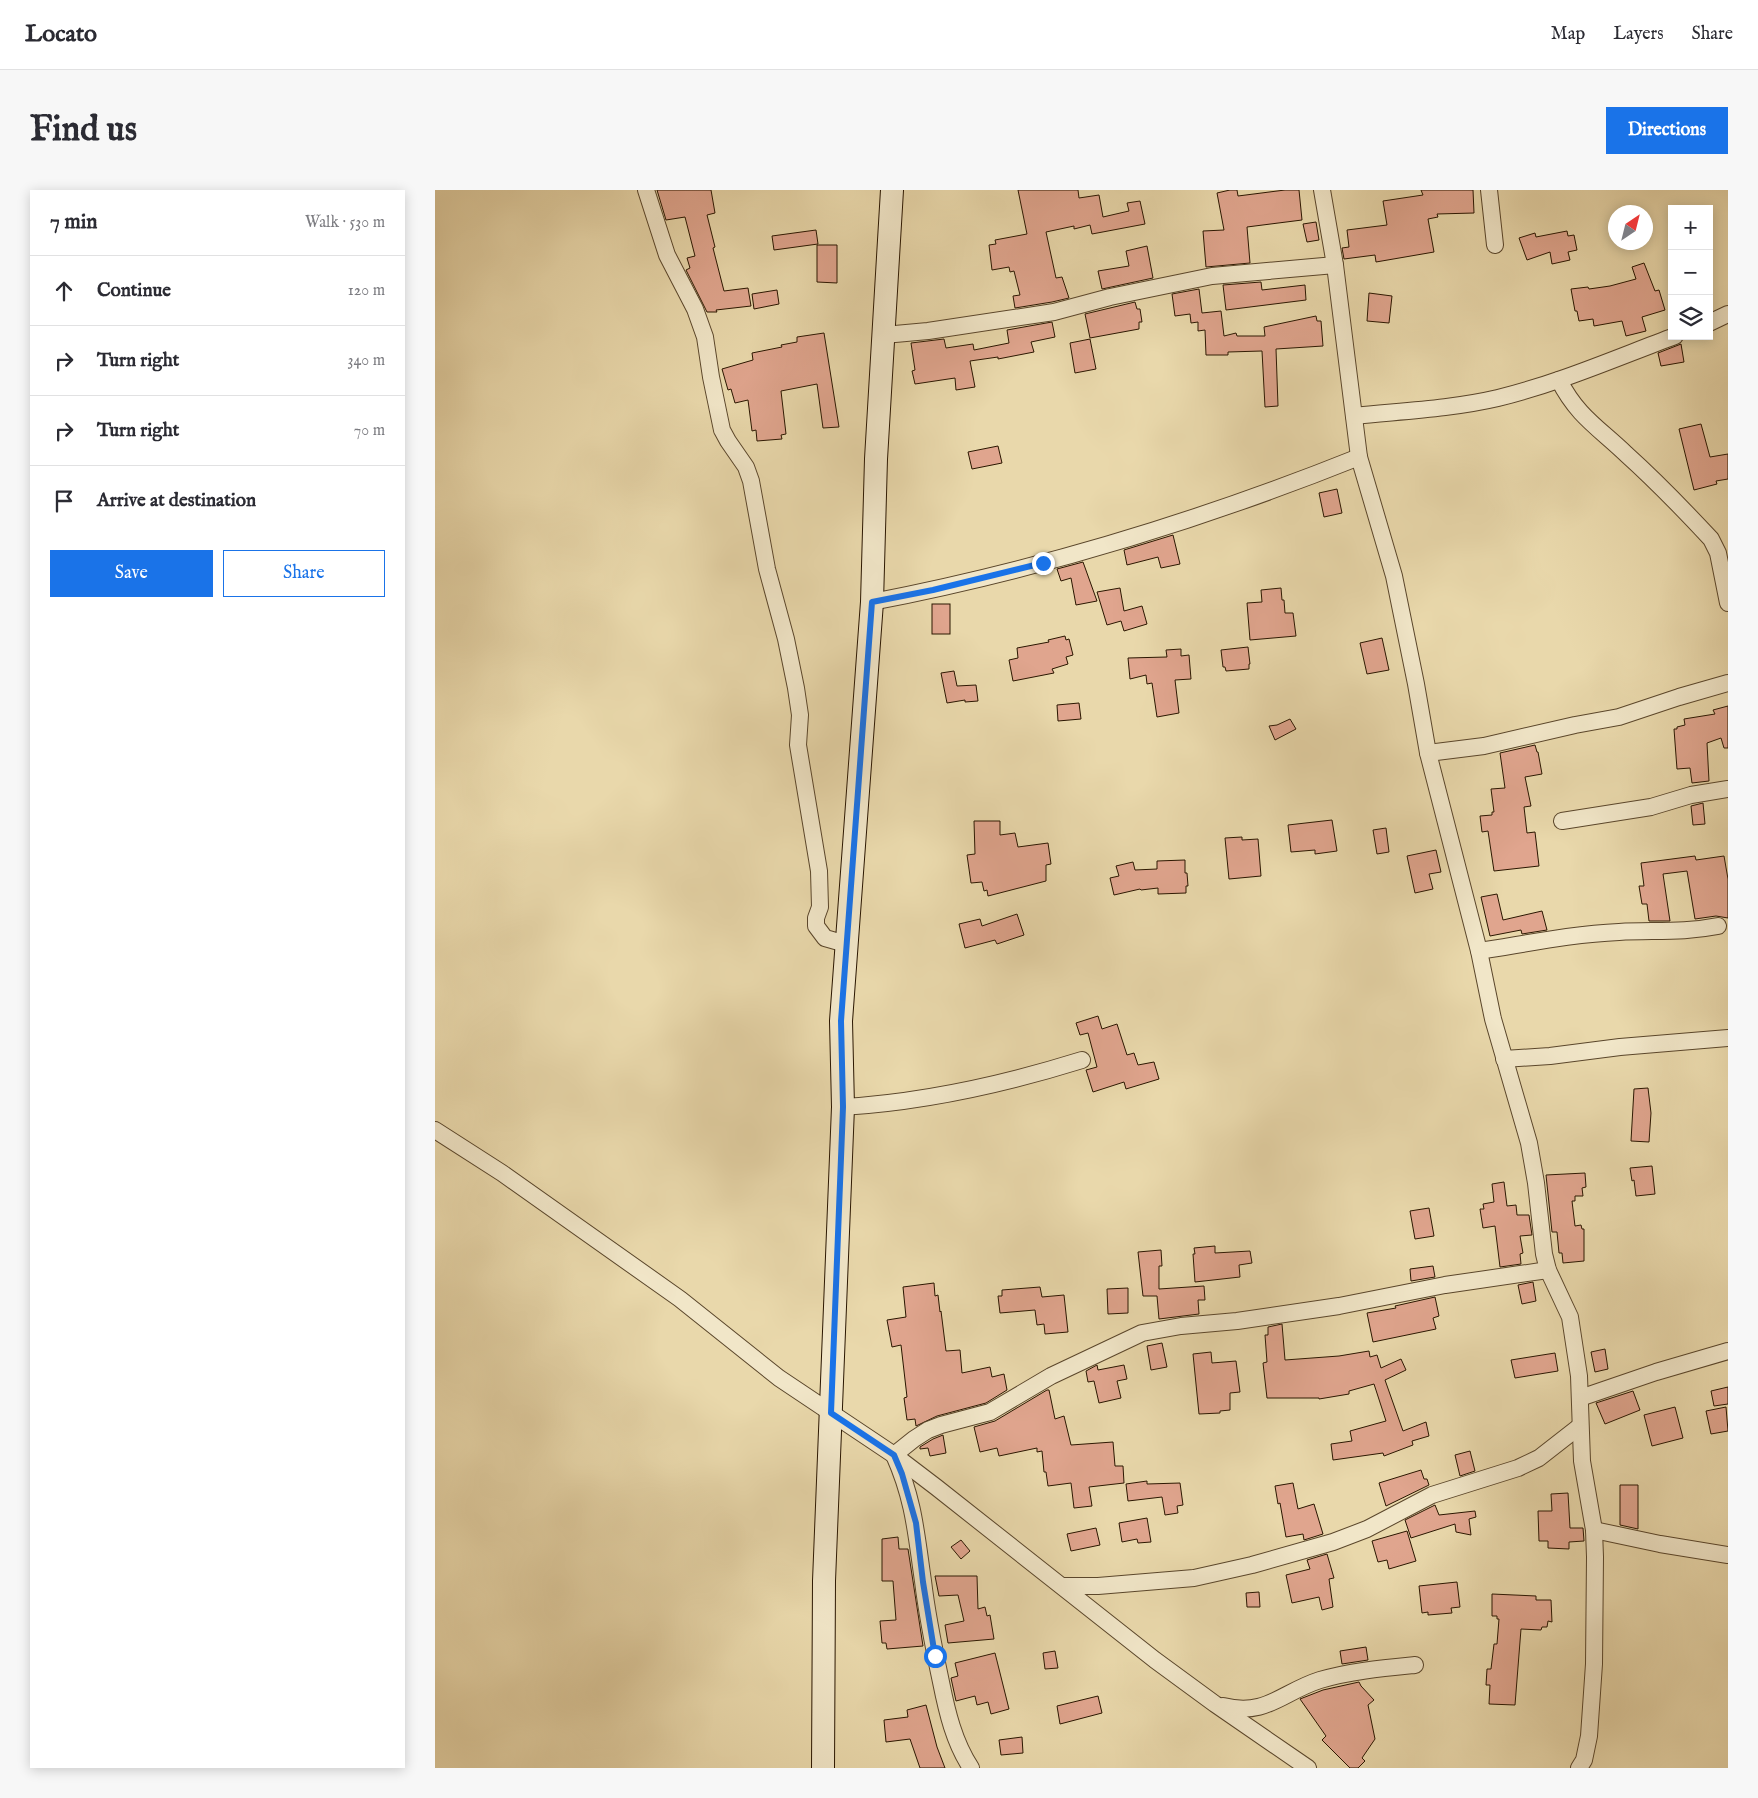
<!DOCTYPE html>
<html lang="en">
<head>
<meta charset="utf-8">
<style>
	:root { --surface:#fff; --page:#f7f7f7; --text:#2b2b33; --muted:#7c7c81; --line:#e1e1e2; --accent:#1a73e8 }
	body { margin:0; font-family:"IM FELL English",serif; background:var(--page); color:var(--text) }
	.controls { position:absolute; right:15px; top:15px; display:grid; overflow:hidden; border-radius:0px; box-shadow:0 2px 12px #0003 }
	.controls button { width:45px; height:45px; display:grid; place-items:center; padding:0; border:0; border-bottom:1px solid var(--line); background:var(--surface); color:var(--text); font:25px sans-serif }
	.compass { position:absolute; left:1173px; top:15px; width:45px; height:45px; border-radius:50%; background:var(--surface); box-shadow:0 2px 12px #0003; rotate:35deg }
	.stop { position:absolute; width:15px; height:15px; margin:-11px; border:4px solid #1a73e8; border-radius:50%; background:#fff }
	.stop.end { background:#1a73e8; border-color:#fff; box-shadow:0 1px 5px #0008 }
	.list { margin:0; padding:0; list-style:none }
	h2 { display:flex; justify-content:space-between; align-items:center; height:65px; margin:0; padding:0 20px; font-size:21px }
	h2 small { font-size:16px; font-weight:400; color:var(--muted) }
	.list li { display:grid; grid-template-columns:32px 1fr auto; gap:15px; align-items:center; box-sizing:border-box; height:70px; padding:0 20px; border-top:1px solid var(--line) }
	.list b { display:block; font-size:19px; white-space:nowrap }
	.list em { font-size:16px; font-style:normal; color:var(--muted) }
	.actions { display:flex; gap:10px; padding:15px 20px }
	.actions a { flex:1; padding:11px 0; border:1px solid var(--accent); border-radius:0px; text-align:center; font-size:18px; color:var(--accent) }
	.actions .main { background:var(--accent); color:#fff }
	.icon { flex:none; width:28px; height:28px; fill:none; stroke:currentColor; stroke-width:2; stroke-linecap:round; stroke-linejoin:round }
	.map { position:relative; flex:none; width:1293px; height:1578px; overflow:hidden; border-radius:0px }
	header { display:flex; align-items:center; gap:30px; box-sizing:border-box; height:70px; padding:0 25px; background:var(--surface); border-bottom:1px solid var(--line) }
	header strong { font-size:24px }
	nav { display:flex; gap:28px; margin-inline-start:auto; font-size:18px }
	.intro { display:flex; align-items:center; justify-content:space-between; box-sizing:border-box; height:120px; padding:0 30px }
	h1 { margin:0; font-size:35px }
	.button { padding:12px 22px; border-radius:0px; background:var(--accent); color:#fff; font-size:18px; font-weight:700 }
	main { display:flex; gap:30px; padding:0 30px }
	aside { flex:1; background:var(--surface); border-radius:0px; box-shadow:0 2px 12px #0003 }
	.map>svg:first-child { display:block }
	.building { fill:#e0a58e; stroke:#2a1600 }
	.lines { fill:none; stroke-linecap:round; stroke-linejoin:round }
	.street-casing { stroke:#5a462b; stroke-width:18 }
	.secondary-casing { stroke:#2a1600; stroke-width:24 }
	.street { stroke:#f1e6c8; stroke-width:16 }
	.secondary { stroke:#f1e6c8; stroke-width:22 }
	.route { stroke:#1a73e8; stroke-width:6 }
</style>
</head>
<body>
<header>
<strong>Locato</strong>
<nav><a>Map</a><a>Layers</a><a>Share</a></nav>
</header>
<div class="intro"><h1>Find us</h1><a class="button">Directions</a></div>
<main>
<aside>
<h2>7 min<small>Walk · 530 m</small></h2>
<ul class="list">
<li><svg class="icon" aria-label="ahead" viewBox="0 0 24 24"><path d="M12 20V5M6 11l6-6 6 6"/></svg><div><b>Continue</b></div><em>120 m</em></li>
<li><svg class="icon" aria-label="right" viewBox="0 0 24 24"><path d="M7 20v-9h11M14 6l5 5-5 5"/></svg><div><b>Turn right</b></div><em>340 m</em></li>
<li><svg class="icon" aria-label="right" viewBox="0 0 24 24"><path d="M7 20v-9h11M14 6l5 5-5 5"/></svg><div><b>Turn right</b></div><em>70 m</em></li>
<li><svg class="icon" aria-label="arrive" viewBox="0 0 24 24"><path d="M6 21V4h12l-3 4 3 4H6"/></svg><div><b>Arrive at destination</b></div></li>
</ul>
<div class="actions"><a class="main">Save</a><a>Share</a></div>
</aside>
<div class="map">
<svg width="1293" height="1578" viewBox="0 0 1293 1578">
	<rect width="100%" height="100%" fill="#e9d8ab"/>
	<filter id="stains"><feTurbulence type="fractalNoise" baseFrequency=".004" numOctaves="4"/><feColorMatrix values="0 0 0 0 .2 0 0 0 0 .09 0 0 0 0 .02 0 0 0 .5 -.17"/></filter>
	<radialGradient id="worn" r=".72"><stop offset=".6" stop-color="#630" stop-opacity="0"/><stop offset="1" stop-color="#630" stop-opacity=".3"/></radialGradient>
	<g class="building">
		<path d="M222 0H276L280 23 272 25 280 57 278 58 289 101 313 98 316 116 281 120 282 122H272L251 80 255 78 252 68 260 66 250 27 231 30Z"/>
		<path d="M583 0H643L644 8 664 5 668 27 694 21 692 13 705 11 710 34 657 44 655 35 639 39V36L611 42 621 88 627 87 634 108 617 112 580 118 578 106 585 105 579 81 575 82 574 77 557 80 554 55 561 54 560 50 592 44Z"/>
		<path d="M795 0H802L803 6 850 0H864L867 30 812 37 815 73 771 77 768 41 789 40 782 3Z"/>
		<path d="M986 0H1038L1039 23 1002 24 1003 27 993 29 999 62 941 72 940 65 909 69 907 58 914 57 912 40 952 35 948 11 988 5Z"/>
		<path d="M881 32 884 50 872 52 868 34Z"/>
		<path d="M381 40 383 54 339 60 337 46Z"/>
		<path d="M1132 41 1133 46 1139 45 1142 60 1133 62 1135 70 1117 74 1115 62 1092 70 1084 48 1100 43 1101 47Z"/>
		<path d="M382 55H402V93L382 92Z"/>
		<path d="M712 56 718 88 667 99 663 81 694 76 691 61Z"/>
		<path d="M1209 73 1220 101 1224 100 1230 120 1207 127 1211 141 1191 146 1187 131 1159 136 1158 129 1144 131 1142 121H1140L1136 99 1153 97 1154 99 1175 96 1201 89 1197 77Z"/>
		<path d="M826 92 827 100 870 95 871 110 791 120 788 95Z"/>
		<path d="M764 99 767 123 786 121 789 146 801 143 802 146H830L829 137 881 126 882 131H886L888 156 841 159 843 216 830 217 827 161 793 162V165H771L770 140 763 141V132L756 133 755 124 740 126 737 104Z"/>
		<path d="M342 100 344 114 319 119 317 104Z"/>
		<path d="M934 103 957 106 954 133 932 131Z"/>
		<path d="M700 112 702 119H705L707 132H704V139L655 148 650 124Z"/>
		<path d="M617 132 620 147 596 152 599 162 563 169V167L535 171 540 197 521 200 520 188 480 194 477 181 480 180 476 153 509 149 511 158 538 154 539 160 574 153 572 140Z"/>
		<path d="M389 143 404 237 388 238 382 194 346 201 351 244 346 245 347 249 322 251 321 240 317 241 313 210 300 213 296 199 293 200 287 179 318 170 317 163 347 157 346 155 362 152V147Z"/>
		<path d="M655 149 661 179 640 183 635 153Z"/>
		<path d="M1246 154 1249 172 1226 176 1223 163Z"/>
		<path d="M1266 234 1275 267 1293 264V289L1281 291 1282 294 1259 300 1244 239Z"/>
		<path d="M563 256 567 273 537 279 533 262Z"/>
		<path d="M902 299 907 323 889 327 884 303Z"/>
		<path d="M738 345 745 374 726 378 723 367 692 375 689 360Z"/>
		<path d="M648 372 662 411 641 415 636 388 626 391 622 379Z"/>
		<path d="M685 398 689 421 707 416 712 434 689 441 686 431 672 435 662 402Z"/>
		<path d="M846 398 847 410H849L850 423H858L861 446 815 450 812 413 827 412 826 400Z"/>
		<rect x="497" y="414" width="18" height="30"/>
		<path d="M630 446 631 450 634 449 638 465 631 467 633 474 617 479 619 483 578 491 574 470 583 468 582 458 614 452 613 450Z"/>
		<path d="M947 448 954 480 932 484 925 453Z"/>
		<path d="M813 457 815 474H814V479L791 481 790 477H788L786 460Z"/>
		<path d="M746 459V466L754 465 756 489 740 490 744 523 722 527 717 493 712 494 711 485 695 489 693 468 732 467 731 460Z"/>
		<path d="M519 481 522 496 541 495 543 511 530 512V510L512 513 506 483Z"/>
		<path d="M644 513 646 529 623 531 622 515Z"/>
		<path d="M1293 516V558H1289L1286 548 1272 553 1274 591 1257 593 1255 578 1242 579 1239 539H1242V537L1250 535 1249 529 1280 524 1278 520Z"/>
		<path d="M855 529 861 539 840 550 834 536 842 535Z"/>
		<path d="M1100 555 1102 562H1103L1107 584 1090 587 1096 616 1089 617 1092 643 1100 642 1104 676 1059 681 1053 641 1047 642 1045 626 1057 625V622H1059L1056 599 1070 598 1065 563Z"/>
		<path d="M1268 613 1270 634 1258 635 1256 616Z"/>
		<path d="M897 630 902 661 880 664V660L856 662 853 635Z"/>
		<path d="M539 631H565V645L580 643 583 657 613 653 616 674 611 675V691L553 706 552 700 549 701 547 692 536 693 532 665 540 664Z"/>
		<path d="M951 638 954 662 942 664 938 640Z"/>
		<path d="M807 647V650L823 649 826 686 794 689 790 648Z"/>
		<path d="M1001 660 1006 682 994 684 998 699 980 703 972 666Z"/>
		<path d="M1260 666 1261 670 1289 666 1293 689V728L1281 726 1260 729 1252 681 1228 684 1235 731H1214L1212 714H1207L1204 696H1209L1206 673Z"/>
		<path d="M750 670V683H752L753 696H751V703L723 704V698L706 700 705 699 679 705 675 688 684 686 681 676 698 672 700 680 722 679V671Z"/>
		<path d="M1062 704 1068 730 1107 721 1112 740 1087 744 1086 740 1055 746 1046 707Z"/>
		<path d="M582 724 589 745 562 754 560 750 530 758 524 734 545 729 547 736Z"/>
		<path d="M663 826 667 839 682 834 692 865 699 863 703 875 719 872 724 889 691 899 689 892 658 902 651 880 662 877 653 843 645 845 641 833Z"/>
		<path d="M1213 898 1216 923 1214 952 1196 951 1199 899Z"/>
		<path d="M1217 976 1220 1004 1201 1006 1199 990 1197 991 1195 978Z"/>
		<path d="M1150 983 1151 997 1147 998 1148 1006H1140V1011H1137L1140 1036 1146 1035 1147 1039H1149V1071L1128 1073 1127 1063H1124L1122 1042H1117L1111 985Z"/>
		<path d="M1069 992 1072 1016 1081 1015 1082 1025H1094L1097 1045 1085 1046 1088 1063 1085 1064 1086 1074 1065 1077 1060 1036 1048 1038 1045 1019H1049L1048 1014 1059 1012 1057 994Z"/>
		<path d="M994 1018 999 1046 980 1049 975 1021Z"/>
		<path d="M780 1056V1063L815 1061 817 1073 804 1075 805 1087 760 1092 758 1064H760L759 1058Z"/>
		<path d="M726 1060 727 1076H724V1099L769 1096 770 1110H763L764 1124 724 1129 722 1106H708L703 1062Z"/>
		<path d="M998 1076 1000 1087 976 1091 975 1079Z"/>
		<path d="M1098 1092 1101 1111 1087 1114 1083 1095Z"/>
		<path d="M499 1093 500 1106 503 1105 505 1122 506 1121 511 1161 525 1160 527 1183 555 1177 557 1187 569 1184 572 1200 551 1213 502 1226 481 1236 480 1229 472 1230 469 1208 472 1207 466 1155 457 1157 452 1130 471 1127 468 1097Z"/>
		<path d="M605 1097 607 1107 629 1105 633 1142 610 1144 609 1134 602 1135 600 1120 565 1123 563 1106H567V1100Z"/>
		<path d="M693 1098V1123L673 1124 672 1099Z"/>
		<path d="M1000 1107 1004 1126 998 1128 1001 1139 938 1152 932 1123 961 1118 960 1116Z"/>
		<path d="M847 1134 850 1170 904 1166 934 1161 935 1167 942 1165 946 1178 966 1169 971 1180 950 1190 968 1241 991 1232 994 1246 977 1251 978 1255 949 1266 948 1263 898 1270 896 1254 917 1251 915 1241 951 1231 939 1194 914 1201V1204L884 1209V1208H832L828 1173 832 1172 830 1145H833V1137Z"/>
		<path d="M727 1153 732 1177 716 1180 712 1156Z"/>
		<path d="M1170 1159 1173 1179 1160 1182 1156 1162Z"/>
		<path d="M776 1162 777 1173 801 1171 805 1202 795 1203V1220L785 1221V1223L764 1224 758 1164Z"/>
		<path d="M1120 1163 1123 1181 1080 1188 1076 1170Z"/>
		<path d="M662 1175 663 1180 689 1175 692 1189 682 1191 686 1208 664 1213 659 1191 653 1192 651 1181Z"/>
		<path d="M1293 1197V1214L1279 1216 1276 1201Z"/>
		<path d="M612 1200H614L620 1229 629 1226 636 1255 678 1252 680 1276H688L689 1293 654 1297 657 1316 639 1318 636 1293 613 1296 611 1282H609L607 1261 602 1262V1258L564 1266 562 1258 545 1262 539 1237 560 1231Z"/>
		<path d="M1198 1201 1205 1220 1170 1234 1161 1213Z"/>
		<path d="M1240 1217 1248 1248 1217 1256 1209 1225Z"/>
		<path d="M1291 1217 1293 1241 1276 1244 1271 1221Z"/>
		<path d="M508 1245 511 1263 495 1266 493 1258 485 1259V1257L498 1249Z"/>
		<path d="M1035 1261 1040 1281 1025 1286 1020 1265Z"/>
		<path d="M986 1280 989 1289H992L994 1295 951 1316 944 1293Z"/>
		<path d="M712 1291V1294L745 1293 748 1315 742 1316 743 1323 730 1325 727 1307 693 1311 691 1294Z"/>
		<path d="M858 1293 863 1319 879 1314 888 1344 869 1350 868 1344 851 1347 845 1313 843 1314 840 1296Z"/>
		<path d="M1185 1295H1203V1339L1185 1335Z"/>
		<path d="M1133 1303 1135 1338H1148L1149 1351 1134 1352V1359L1113 1358V1351H1104L1103 1321H1117L1116 1304Z"/>
		<path d="M1000 1315 1004 1325 1040 1321 1041 1327 1034 1329 1036 1345 1021 1342 1020 1334 976 1348 970 1330Z"/>
		<path d="M712 1328 716 1352 703 1353 702 1349 687 1352 684 1333Z"/>
		<path d="M661 1338 665 1355 636 1361 632 1344Z"/>
		<path d="M972 1341 981 1371 954 1379 952 1370 943 1372 937 1351Z"/>
		<path d="M463 1347 464 1359H473L488 1456 452 1459 451 1453H447L445 1431 461 1430 458 1391H447V1349Z"/>
		<path d="M526 1350 535 1361 526 1369 516 1357Z"/>
		<path d="M892 1364 899 1388 894 1389 898 1417 887 1420 884 1407 857 1413 851 1385 875 1379 872 1370Z"/>
		<path d="M500 1386H542L543 1419 550 1417 552 1426 555 1425 559 1449 513 1453 510 1435 529 1431 523 1405 504 1406Z"/>
		<path d="M1022 1392 1025 1417 1016 1418 1017 1423 993 1425V1422L987 1423 984 1396Z"/>
		<path d="M824 1402 825 1417H812L811 1403Z"/>
		<path d="M1057 1404 1101 1406V1410H1116L1117 1432 1113 1431 1112 1437H1107L1106 1440 1086 1439 1080 1515 1054 1514 1055 1495H1051L1052 1479H1056L1059 1454H1062L1064 1429H1062V1426H1057Z"/>
		<path d="M931 1457 933 1470 907 1474 905 1461Z"/>
		<path d="M620 1461 623 1478 610 1479 608 1463Z"/>
		<path d="M560 1463 574 1519 556 1524 553 1512 542 1515 540 1506 521 1511 516 1488 523 1486 520 1473Z"/>
		<path d="M924 1492 926 1496 939 1510 933 1515 940 1549 927 1568 930 1571 923 1578H915L887 1550 891 1546 865 1509 888 1500Z"/>
		<path d="M663 1506 667 1523 625 1534 622 1516Z"/>
		<path d="M491 1515 502 1557 510 1578H485L475 1549 451 1552 449 1530 473 1527 472 1520Z"/>
		<path d="M587 1547 588 1563 566 1565 564 1550Z"/>
	</g>
	<g class="lines">
		<defs>
			<g id="street">
				<path d="M211 0 232 65 260 119 270 147 276 187 287 240 293 251 311 277 316 291 332 379 351 449 361 498 365 525 363 555 384 681 385 717 381 728V736L390 748 411 754"/>
				<path d="M887 0 900 75 924 267 959 386 981 494 993 563 1044 761 1058 829 1094 953 1101 993 1109 1064 1113 1080 1135 1127 1144 1186 1147 1271 1159 1340 1160 1367 1159 1474 1154 1546 1149 1570 1144 1578"/>
				<path d="M1054 0 1060 55"/>
				<path d="M1274 133 1293 124"/>
				<path d="M449 145 493 141 619 122 675 107 777 86 900 75"/>
				<path d="M1124 190C1142 226 1164 238 1191 264 1221 291 1249 320 1276 349L1283 363 1293 413"/>
				<path d="M919 226C966 221 1016 219 1063 208 1124 193 1181 168 1240 146"/>
				<path d="M437 412C603 380 767 330 924 267"/>
				<path d="M993 563 1049 556 1140 535 1184 527 1244 507 1293 493"/>
				<path d="M1127 631 1216 617 1256 605 1293 599"/>
				<path d="M1044 761C1090 754 1137 744 1184 742 1218 740 1248 743 1283 736"/>
				<path d="M1069 869 1115 866 1185 857 1293 848"/>
				<path d="M408 917C489 912 570 894 647 870"/>
				<path d="M0 940 67 983 245 1109 344 1188 459 1265 501 1297 720 1470 780 1514 873 1578"/>
				<path d="M1145 1208 1221 1182 1293 1161"/>
				<path d="M1159 1340 1225 1354 1293 1365"/>
				<path d="M629 1396H663L759 1388 817 1375 898 1352 932 1339 997 1305 1083 1278 1104 1268 1145 1236"/>
				<path d="M788 1516C831 1527 847 1502 885 1490 915 1481 949 1478 980 1475"/>
				<path d="M536 1578C519 1552 512 1522 506 1492 499 1459 492 1425 488 1391 481 1343 479 1310 459 1265L479 1249 493 1240 506 1235 555 1222 616 1186 707 1143 746 1136 802 1131 904 1116 1010 1095 1113 1080"/>
			</g>
			<path id="secondary" d="M388 1578 389 1391 408 917 406 831 437 412 441 269 457 0"/>
		</defs>
		<use href="#street" class="street-casing"/>
		<use href="#secondary" class="secondary-casing"/>
		<use href="#street" class="street"/>
		<use href="#secondary" class="secondary"/>
	</g>
	<g class="lines">
		<path class="route" d="M500 1466 488 1392 481 1333 467 1284 459 1265 396 1223 408 917 406 831 437 412 498 400 608 373"/>
	</g>
	<rect width="100%" height="100%" filter="url(#stains)"/>
	<rect width="100%" height="100%" fill="url(#worn)"/>
</svg>
<div class="controls">
<button>+</button>
<button>−</button>
<button><svg class="icon" aria-label="layers" viewBox="0 0 24 24"><path d="M12 4l9 5-9 5-9-5zM3 14l9 5 9-5"/></svg></button>
</div>
<svg class="compass" viewBox="-18 -18 36 36"><path d="M0-13l5 13h-10z" fill="#e53935"/><path d="M0 13l5-13h-10z" fill="#7c7c81"/></svg>
<div class="stop" style="left:500px;top:1466px"></div>
<div class="stop end" style="left:608px;top:373px"></div>
</div>
</main>
</body>
</html>
